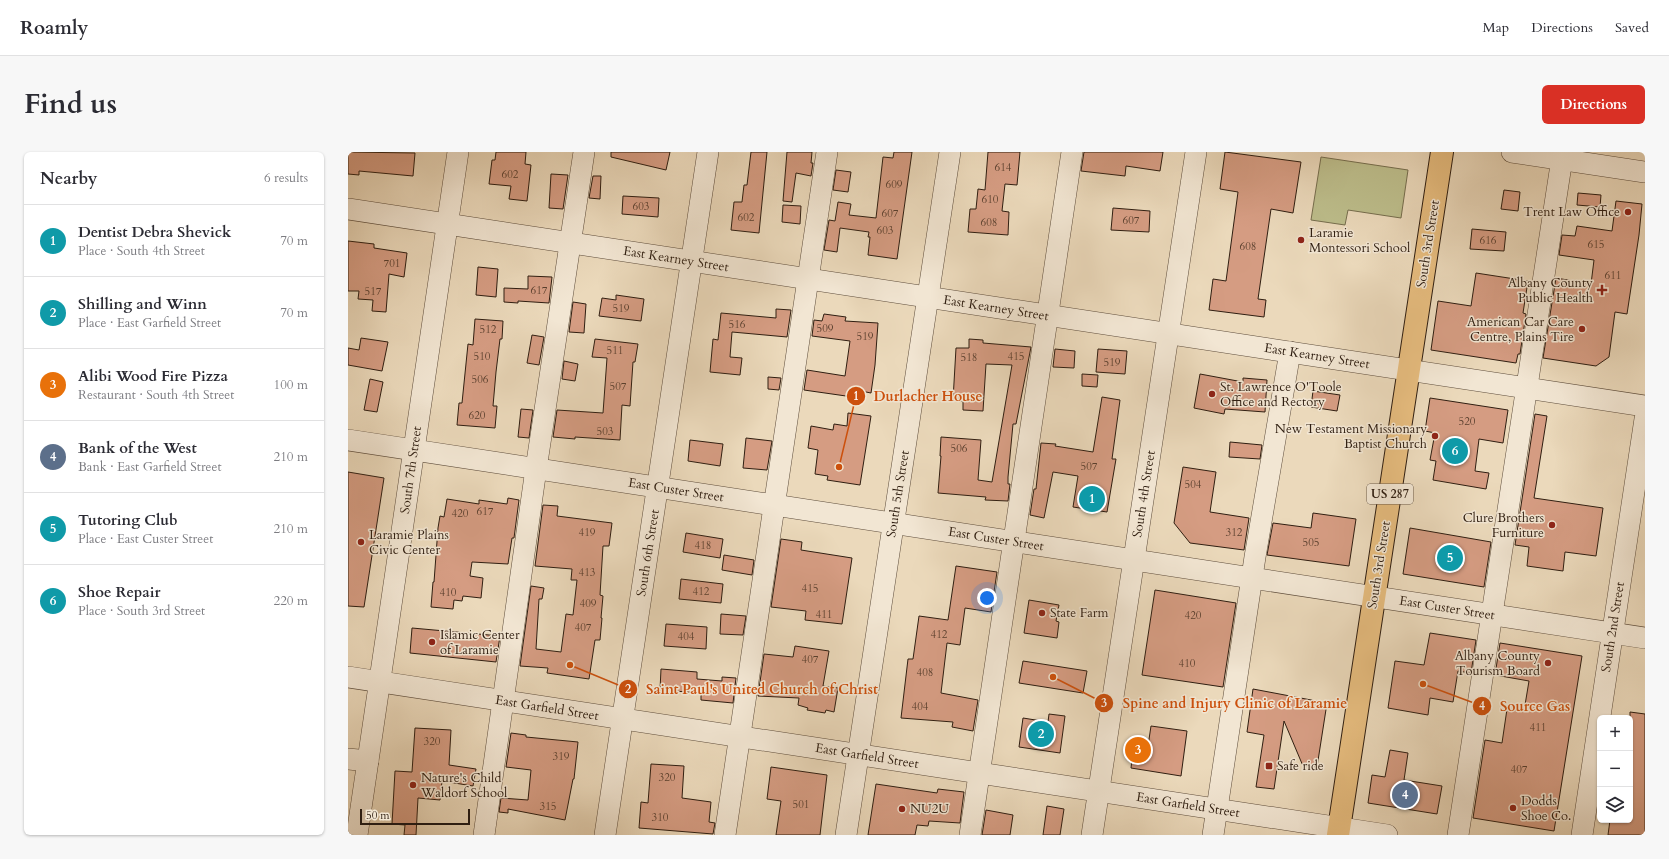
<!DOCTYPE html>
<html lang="en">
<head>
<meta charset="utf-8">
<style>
	:root { --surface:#fff; --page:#f7f7f7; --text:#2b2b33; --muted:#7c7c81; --line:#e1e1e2; --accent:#d93025 }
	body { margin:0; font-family:Cardo,serif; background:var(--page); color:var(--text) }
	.controls { position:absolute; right:12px; bottom:12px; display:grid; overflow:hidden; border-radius:6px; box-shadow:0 1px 3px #0004 }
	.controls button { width:36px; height:36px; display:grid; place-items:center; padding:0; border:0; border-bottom:1px solid var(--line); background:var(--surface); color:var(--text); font:20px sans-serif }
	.scale { position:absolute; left:12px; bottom:10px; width:110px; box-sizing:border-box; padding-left:4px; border:2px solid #2f1e11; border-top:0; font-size:11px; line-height:14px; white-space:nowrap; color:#2f1e11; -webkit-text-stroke:3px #f2e6d3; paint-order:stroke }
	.you { position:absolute; left:639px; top:446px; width:14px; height:14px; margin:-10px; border:3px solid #fff; border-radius:50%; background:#1a73e8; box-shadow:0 0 0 6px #1a73e833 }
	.badge { display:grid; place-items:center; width:26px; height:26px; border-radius:50%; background:var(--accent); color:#fff; font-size:13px; font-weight:700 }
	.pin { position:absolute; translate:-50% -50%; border:2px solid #fff; box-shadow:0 1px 4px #0006 }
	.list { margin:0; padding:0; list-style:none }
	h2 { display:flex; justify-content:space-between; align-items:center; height:52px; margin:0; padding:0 16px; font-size:17px }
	h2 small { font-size:13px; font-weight:400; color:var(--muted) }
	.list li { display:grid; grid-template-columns:26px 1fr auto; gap:12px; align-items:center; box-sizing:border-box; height:72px; padding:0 16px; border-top:1px solid var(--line) }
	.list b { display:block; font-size:15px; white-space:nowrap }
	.list p { margin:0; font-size:13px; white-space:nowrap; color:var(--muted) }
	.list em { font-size:13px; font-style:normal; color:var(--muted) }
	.icon { flex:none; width:22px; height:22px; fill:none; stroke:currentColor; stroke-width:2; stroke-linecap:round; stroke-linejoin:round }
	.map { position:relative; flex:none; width:1297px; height:683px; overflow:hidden; border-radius:6px }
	header { display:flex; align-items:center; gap:24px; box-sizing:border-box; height:56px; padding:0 20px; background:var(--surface); border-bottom:1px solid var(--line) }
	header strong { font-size:19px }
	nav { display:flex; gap:22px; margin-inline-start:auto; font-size:14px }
	.intro { display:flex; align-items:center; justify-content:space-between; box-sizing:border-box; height:96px; padding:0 24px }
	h1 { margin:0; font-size:28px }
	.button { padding:10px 18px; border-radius:6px; background:var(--accent); color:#fff; font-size:14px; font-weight:700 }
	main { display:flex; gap:24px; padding:0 24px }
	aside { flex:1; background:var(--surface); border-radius:6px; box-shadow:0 1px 3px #0004 }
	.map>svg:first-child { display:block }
	.green { fill:#bdbe8c; stroke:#766e4e }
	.building { fill:#d59c82; stroke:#2f1e11 }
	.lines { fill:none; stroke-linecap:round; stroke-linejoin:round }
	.minor-casing { stroke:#5e4d3c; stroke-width:22 }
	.major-casing { stroke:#2f1e11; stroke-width:24 }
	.minor { stroke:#f2e6d3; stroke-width:21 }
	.major { stroke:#e6bc7e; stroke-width:22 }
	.poi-dot { fill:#8f2418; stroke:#f2e6d3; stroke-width:1.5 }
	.labels { text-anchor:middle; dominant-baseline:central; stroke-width:3; stroke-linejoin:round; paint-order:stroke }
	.number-label { font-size:11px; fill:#583e2d }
	.shield { fill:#f2e6d3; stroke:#6a5a4b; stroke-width:1 }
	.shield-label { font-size:12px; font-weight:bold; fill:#2f1e11 }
	.poi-label { font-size:13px; fill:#2f1e11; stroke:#f2e6d3; text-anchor:start }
	.street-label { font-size:13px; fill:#2f1e11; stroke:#f2e6d3 }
	.leader { fill:none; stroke:#cc500d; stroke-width:1.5 }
	.callout-dot { fill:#cc500d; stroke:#f2e6d3; stroke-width:1.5 }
	.mark-label { font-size:12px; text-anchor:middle; font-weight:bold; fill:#fff }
	.callout-label { font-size:14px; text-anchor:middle; font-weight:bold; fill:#cc500d; stroke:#f2e6d3; stroke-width:3; stroke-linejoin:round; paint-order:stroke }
</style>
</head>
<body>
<header>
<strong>Roamly</strong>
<nav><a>Map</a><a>Directions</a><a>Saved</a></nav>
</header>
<div class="intro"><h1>Find us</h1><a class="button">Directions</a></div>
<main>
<aside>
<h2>Nearby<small>6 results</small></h2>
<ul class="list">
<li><span class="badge" style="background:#0f9aa8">1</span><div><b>Dentist Debra Shevick</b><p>Place · South 4th Street</p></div><em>70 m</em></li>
<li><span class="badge" style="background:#0f9aa8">2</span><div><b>Shilling and Winn</b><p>Place · East Garfield Street</p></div><em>70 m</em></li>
<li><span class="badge" style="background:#e8710a">3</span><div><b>Alibi Wood Fire Pizza</b><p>Restaurant · South 4th Street</p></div><em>100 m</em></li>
<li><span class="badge" style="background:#5c6f8a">4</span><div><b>Bank of the West</b><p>Bank · East Garfield Street</p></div><em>210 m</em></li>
<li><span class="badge" style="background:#0f9aa8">5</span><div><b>Tutoring Club</b><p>Place · East Custer Street</p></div><em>210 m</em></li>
<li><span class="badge" style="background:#0f9aa8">6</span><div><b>Shoe Repair</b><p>Place · South 3rd Street</p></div><em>220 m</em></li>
</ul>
</aside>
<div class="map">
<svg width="1297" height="683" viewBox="0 0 1297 683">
	<rect width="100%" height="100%" fill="#ebd9bb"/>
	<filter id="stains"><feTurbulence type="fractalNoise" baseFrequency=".005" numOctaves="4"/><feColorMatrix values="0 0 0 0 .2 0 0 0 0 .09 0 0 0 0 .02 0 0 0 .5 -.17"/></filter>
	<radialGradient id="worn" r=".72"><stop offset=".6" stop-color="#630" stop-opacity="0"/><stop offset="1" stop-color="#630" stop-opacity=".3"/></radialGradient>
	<path class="green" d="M973 5 1060 18 1053 66 1000 58 997 73 963 68Z"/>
	<g class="building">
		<path d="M0 0 67 1 65 24 11 19V23L0 22Z"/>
		<path d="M148 0H178L177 12 183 13 179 49 161 47 163 34 141 32 144 8H147Z"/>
		<path d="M263 0H322L318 18 263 5Z"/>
		<path d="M403 0H419L411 81 383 78 386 50H394L396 33H399Z"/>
		<path d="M439 0H464L463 11H465L463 24 448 21 444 50 435 49Z"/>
		<path d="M546 0H564L549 107 520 103 522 85H520L521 80 492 76 489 100 476 98 481 68 487 69 490 50 503 52 501 63 528 66 535 5 545 6Z"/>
		<path d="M640 0H672L669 33 657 32 654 59 661 60 660 83 620 80 622 57H628L630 37 637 38Z"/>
		<path d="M736 0H815L812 19 778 14 777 24 733 19Z"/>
		<path d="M877 0 953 10 945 61 923 57 910 147 918 148 916 165 861 158 865 127 878 129 890 40 872 37Z"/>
		<path d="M488 18 503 20 500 40 485 38Z"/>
		<path d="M203 22 220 23 215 57 201 56Z"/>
		<path d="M245 24H253L252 47 241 46Z"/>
		<path d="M1156 38 1172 40 1170 59 1153 57Z"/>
		<path d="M1230 41 1253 43 1252 55 1229 53Z"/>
		<path d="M275 44 311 46 310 65 274 62Z"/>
		<path d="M1268 49 1294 52 1291 83 1279 162 1267 160 1261 205 1248 214 1195 206 1208 126 1243 132 1246 108 1211 103 1214 83 1227 84 1229 74 1264 79Z"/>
		<path d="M435 53 453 54 452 72 434 70Z"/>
		<path d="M765 56 802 59 801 80 763 78Z"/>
		<path d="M1124 77 1158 80 1156 99 1122 97Z"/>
		<path d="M0 89 26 92V96L59 101 56 125 41 122 38 160 24 159 25 148 10 147 11 139H0Z"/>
		<path d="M130 115 150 117 148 145 128 143Z"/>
		<path d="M1128 121 1180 129 1175 161 1178 162 1172 202H1170L1168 211 1083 198 1090 149 1123 154Z"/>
		<path d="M180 124 204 125 201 151 170 149V151L156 150V136L180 137Z"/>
		<path d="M268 143 296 147 293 169 251 164 254 146 268 148Z"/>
		<path d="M225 150 238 152 236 181 221 180Z"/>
		<path d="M428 157 443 158 439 185 384 180 382 205 394 206 392 223 362 220 365 187 370 188 373 161 428 166Z"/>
		<path d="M476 162 498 165 497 169 530 171 527 213 523 241 513 239 512 246 456 238 459 218 497 224 502 189 464 184 466 168 474 169Z"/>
		<path d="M127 167 155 169 154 187H152L148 220 145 254H149L147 276 109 273 111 251H114L120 192 125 193Z"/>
		<path d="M184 183 196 185 191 213 179 211Z"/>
		<path d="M13 186 40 190 34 219 0 213V196L11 198Z"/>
		<path d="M247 187 290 192 287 210H285L282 254 274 253 272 288 227 285V287L205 285 209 258 255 261 259 206 244 205Z"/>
		<path d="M621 187 635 188V191L683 195 668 272H665L660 325V332H662L660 349 637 348 638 345 590 341 593 304H592L593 285 633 288 630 328 644 330 664 213 638 212 635 259 615 258V249L605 248 608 196H621Z"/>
		<path d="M707 197 727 199 726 216 705 215Z"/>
		<path d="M750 197 779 199 777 222 748 220Z"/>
		<path d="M216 209 230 212 227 229 214 227Z"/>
		<path d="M734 222 750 223 749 235 734 234Z"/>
		<path d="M852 222 895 230V226L919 228 917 260 877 257 876 262 846 256Z"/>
		<path d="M420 225 433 226 431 238 420 237Z"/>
		<path d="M22 227 35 230 29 260 16 258Z"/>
		<path d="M965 239 992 243 989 259 963 255Z"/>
		<path d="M754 245 772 248 764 307H768L759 360 725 355 730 324 705 320 696 366 682 363 686 337H688L693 291 708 292 707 294 745 300Z"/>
		<path d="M1082 246 1160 258 1155 291 1131 287 1127 319 1141 321 1138 337 1085 328 1088 309 1082 308 1087 281 1077 279Z"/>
		<path d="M173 257 185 258 181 286 170 285Z"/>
		<path d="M500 261 523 264 512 333 479 328 480 324 467 322 470 298 460 296 463 274 485 278 486 272 499 274Z"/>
		<path d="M1187 262 1199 264 1186 346 1255 356 1248 404 1217 400 1215 419 1179 414 1181 395 1167 393Z"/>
		<path d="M398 286 424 289 419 318 395 316Z"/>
		<path d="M342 288 375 292 372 314 340 309Z"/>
		<path d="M882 290 914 293 912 307 881 305Z"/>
		<path d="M835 315 868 320 862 360 901 366 896 398 842 391 826 371Z"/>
		<path d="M0 320 36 326 16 455 0 454Z"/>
		<path d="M160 346 171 348 166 386H164L160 412 124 410 122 424 135 426 133 446 115 444 114 449 106 448 105 457 83 455 85 430H86L90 376 92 364 96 365 99 347 131 352V348L159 352Z"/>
		<path d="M195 353 210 354 209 364 264 371 261 394H255L252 443 255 444 253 466H254L252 488H247L241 527 199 521 200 516 172 514 183 434 196 436 194 447H191L188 497 213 500 218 462 225 463 229 428H223L224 417 187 414Z"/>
		<path d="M965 361 1008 367 1001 414 919 403 925 371 963 376Z"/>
		<path d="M1062 376 1143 390 1136 435 1055 422Z"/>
		<path d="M338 381 375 387 372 406 335 400Z"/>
		<path d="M433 387 454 390 453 398 504 406 494 472 457 468 458 459 423 455Z"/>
		<path d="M376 403 406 408 404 423 374 418Z"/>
		<path d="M608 414 649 420 643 460 617 456 612 493 599 491 593 541 630 548 625 579 604 575 605 570 553 566 560 507H565L571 464 600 468Z"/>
		<path d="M333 427 375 432 373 451 331 447Z"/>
		<path d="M807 438 888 451 875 535 794 523Z"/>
		<path d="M681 448 711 453 708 469 711 470 709 486 676 481Z"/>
		<path d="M373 462 398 464 395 483 372 482Z"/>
		<path d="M318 472 359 475 358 497 316 494Z"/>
		<path d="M64 476 152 484 148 510 62 501Z"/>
		<path d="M1082 481 1128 488 1123 521 1110 519 1105 550 1082 546 1080 563 1040 556 1047 509 1076 513Z"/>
		<path d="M1152 491 1234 504 1206 679 1125 666 1137 588 1154 591 1159 557 1176 559 1181 529 1147 523Z"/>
		<path d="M447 494 481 499 475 534 490 536 486 560 478 558 477 561 459 558 460 556 450 553 451 546 410 544 416 502 445 505Z"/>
		<path d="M675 509 739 519 735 541 671 531Z"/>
		<path d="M313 517 349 520V527L374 529V525L388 526 385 551 353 548V541L312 538Z"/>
		<path d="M905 537 979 551 969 615 955 614 936 569 926 637 908 635 916 583 899 580Z"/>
		<path d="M1282 560 1297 562V683H1260L1262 668H1282Z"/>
		<path d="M701 562 717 564 712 601 671 595 675 566 700 570Z"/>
		<path d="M803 574 839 579 833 624 783 616 786 591 800 594Z"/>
		<path d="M67 576 103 578 101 613 128 617 125 634 94 629 92 648 70 646 68 683H56L57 673 44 672 47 619 64 620Z"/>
		<path d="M163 581 178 583V585L230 590 226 627H225L217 668 160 657V661L151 660 153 646 180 648 183 618 158 615Z"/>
		<path d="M1042 598 1060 601 1056 628 1094 634 1089 662 1020 651 1024 623 1037 625Z"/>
		<path d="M303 612 336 614 334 646 363 650 361 670 367 671 365 682 291 676 293 650 300 651Z"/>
		<path d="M423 615 479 623 472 683H428L433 649 419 647Z"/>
		<path d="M528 632 589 641 590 637 616 640 612 671 581 669 580 674 569 673 567 683H520Z"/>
		<path d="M699 654 716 657 712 683H695Z"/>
		<path d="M638 658 665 663 662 683H634Z"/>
	</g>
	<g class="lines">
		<defs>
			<g id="minor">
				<path d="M1164 0 1297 20"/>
				<path d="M0 57 1297 254"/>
				<path d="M0 288 1297 486"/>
				<path d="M0 525 1039 683"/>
				<path d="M0 607 20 609"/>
				<path d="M9 683 110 0"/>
				<path d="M136 683 188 317 236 0"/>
				<path d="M257 683 360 0"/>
				<path d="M377 683 479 0"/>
				<path d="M498 683 602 0"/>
				<path d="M622 683C654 455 692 228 724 0"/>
				<path d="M744 683 848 0"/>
				<path d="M865 683 907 405 942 200"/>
				<path d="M1110 683 1215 0"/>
				<path d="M1234 683 1297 267"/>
			</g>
			<path id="major" d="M990 683 1094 0"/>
		</defs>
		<use href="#minor" class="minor-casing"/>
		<use href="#major" class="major-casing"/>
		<use href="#minor" class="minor"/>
		<use href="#major" class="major"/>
	</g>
	<g class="poi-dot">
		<circle cx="1280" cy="60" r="4"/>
		<circle cx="953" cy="88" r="4"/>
		<path d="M1252 132h4v4h4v4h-4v4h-4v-4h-4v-4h4z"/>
		<circle cx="1234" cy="177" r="4"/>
		<circle cx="864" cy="242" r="4"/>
		<circle cx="1087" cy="284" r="4"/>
		<circle cx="1204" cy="373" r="4"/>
		<circle cx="13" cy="390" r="4"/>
		<circle cx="694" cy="461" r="4"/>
		<circle cx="84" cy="490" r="4"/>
		<circle cx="1200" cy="511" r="4"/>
		<rect x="917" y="610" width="8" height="8" rx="2"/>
		<circle cx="65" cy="633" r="4"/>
		<circle cx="1165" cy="656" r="4"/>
		<circle cx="554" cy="657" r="4"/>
	</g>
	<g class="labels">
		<g class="number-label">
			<text x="655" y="15">614</text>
			<text x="162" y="22">602</text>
			<text x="546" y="32">609</text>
			<text x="642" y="47">610</text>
			<text x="293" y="54">603</text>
			<text x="542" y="61">607</text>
			<text x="398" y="65">602</text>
			<text x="783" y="68">607</text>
			<text x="641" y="70">608</text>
			<text x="537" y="78">603</text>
			<text x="1140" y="88">616</text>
			<text x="1248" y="92">615</text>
			<text x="900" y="94">608</text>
			<text x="44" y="111">701</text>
			<text x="1265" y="123">611</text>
			<text x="191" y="138">617</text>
			<text x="25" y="139">517</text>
			<text x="273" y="156">519</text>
			<text x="389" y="172">516</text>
			<text x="477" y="176">509</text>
			<text x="140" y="177">512</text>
			<text x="517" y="184">519</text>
			<text x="267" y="198">511</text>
			<text x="134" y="204">510</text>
			<text x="668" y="204">415</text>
			<text x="621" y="205">518</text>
			<text x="764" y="210">519</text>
			<text x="132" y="227">506</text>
			<text x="270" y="234">507</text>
			<text x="129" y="263">620</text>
			<text x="1119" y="269">520</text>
			<text x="257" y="279">503</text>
			<text x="611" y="296">506</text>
			<text x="741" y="314">507</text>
			<text x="845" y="332">504</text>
			<text x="137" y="359">617</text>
			<text x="112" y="361">420</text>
			<text x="239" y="380">419</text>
			<text x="886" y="380">312</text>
			<text x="963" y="390">505</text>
			<text x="355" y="393">418</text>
			<text x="239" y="420">413</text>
			<text x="462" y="436">415</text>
			<text x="353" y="439">412</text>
			<text x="100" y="440">410</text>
			<text x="240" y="451">409</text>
			<text x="476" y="462">411</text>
			<text x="845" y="463">420</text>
			<text x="235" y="475">407</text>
			<text x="591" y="482">412</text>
			<text x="338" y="484">404</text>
			<text x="462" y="507">407</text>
			<text x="839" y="511">410</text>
			<text x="577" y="520">408</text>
			<text x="572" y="554">404</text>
			<text x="1190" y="575">411</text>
			<text x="84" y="589">320</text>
			<text x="213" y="604">319</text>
			<text x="1171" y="617">407</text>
			<text x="319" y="625">320</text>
			<text x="453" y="652">501</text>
			<text x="200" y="654">315</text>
			<text x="312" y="665">310</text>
		</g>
		<rect class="shield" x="1019" y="332" width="46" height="20" rx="3"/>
		<g class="shield-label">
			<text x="1042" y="342">US 287</text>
		</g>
		<g class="poi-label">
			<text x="1272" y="60" text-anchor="end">Trent Law Office</text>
			<text x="961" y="81">Laramie<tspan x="961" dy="15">Montessori School</tspan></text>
			<text x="1245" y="131" text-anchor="end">Albany County<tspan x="1245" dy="15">Public Health</tspan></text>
			<text x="1226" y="170" text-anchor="end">American Car Care<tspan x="1226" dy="15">Centre, Plains Tire</tspan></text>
			<text x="872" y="235">St. Lawrence O'Toole<tspan x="872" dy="15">Office and Rectory</tspan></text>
			<text x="1079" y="277" text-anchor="end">New Testament Missionary<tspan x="1079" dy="15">Baptist Church</tspan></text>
			<text x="1196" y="366" text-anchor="end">Clure Brothers<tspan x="1196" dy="15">Furniture</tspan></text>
			<text x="21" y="383">Laramie Plains<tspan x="21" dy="15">Civic Center</tspan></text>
			<text x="702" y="461">State Farm</text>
			<text x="92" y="483">Islamic Center<tspan x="92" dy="15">of Laramie</tspan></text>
			<text x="1192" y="504" text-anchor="end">Albany County<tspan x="1192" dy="15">Tourism Board</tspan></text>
			<text x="929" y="614">Safe ride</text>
			<text x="73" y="626">Nature's Child<tspan x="73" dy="15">Waldorf School</tspan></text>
			<text x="1173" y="649">Dodds<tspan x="1173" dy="15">Shoe Co.</tspan></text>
			<text x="562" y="657">NU2U</text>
		</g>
		<g class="street-label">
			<text transform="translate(1080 92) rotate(-81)">South 3rd Street</text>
			<text transform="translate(328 107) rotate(9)">East Kearney Street</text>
			<text transform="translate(648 156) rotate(9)">East Kearney Street</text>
			<text transform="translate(969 204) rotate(9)">East Kearney Street</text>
			<text transform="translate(63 318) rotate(-82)">South 7th Street</text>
			<text transform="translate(328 338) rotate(9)">East Custer Street</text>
			<text transform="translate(550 342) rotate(-81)">South 5th Street</text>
			<text transform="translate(796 342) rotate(-81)">South 4th Street</text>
			<text transform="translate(648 387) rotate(9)">East Custer Street</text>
			<text transform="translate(300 401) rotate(-81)">South 6th Street</text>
			<text transform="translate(1031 413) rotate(-81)">South 3rd Street</text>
			<text transform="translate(1099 456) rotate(9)">East Custer Street</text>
			<text transform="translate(1265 475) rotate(-81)">South 2nd Street</text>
			<text transform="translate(199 556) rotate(9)">East Garfield Street</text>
			<text transform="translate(519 604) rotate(9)">East Garfield Street</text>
			<text transform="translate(840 653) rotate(9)">East Garfield Street</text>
		</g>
	</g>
	<path class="leader" d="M491 315L508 244M222 513L280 537M705 525L756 551M1075 532L1134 554"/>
	<g class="callout-dot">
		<circle cx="491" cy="315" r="4"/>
		<circle cx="222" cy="513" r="4"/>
		<circle cx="705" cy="525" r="4"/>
		<circle cx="1075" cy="532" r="4"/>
		<circle cx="508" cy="244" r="10"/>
		<circle cx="280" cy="537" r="10"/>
		<circle cx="756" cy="551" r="10"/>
		<circle cx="1134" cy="554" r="10"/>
	</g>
	<g class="mark-label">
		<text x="508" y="248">1</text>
		<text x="280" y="541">2</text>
		<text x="756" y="555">3</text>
		<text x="1134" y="558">4</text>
	</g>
	<g class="callout-label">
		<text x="580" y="249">Durlacher House</text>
		<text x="414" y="542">Saint Paul's United Church of Christ</text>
		<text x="887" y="556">Spine and Injury Clinic of Laramie</text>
		<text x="1187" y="559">Source Gas</text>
	</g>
	<rect width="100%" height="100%" filter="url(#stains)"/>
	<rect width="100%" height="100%" fill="url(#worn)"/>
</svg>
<div class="controls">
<button>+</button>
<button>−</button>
<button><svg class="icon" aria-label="layers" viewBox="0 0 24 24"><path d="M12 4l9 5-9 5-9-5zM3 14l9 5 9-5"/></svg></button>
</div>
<div class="scale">50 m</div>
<div class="you"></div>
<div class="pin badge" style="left:744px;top:347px;background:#0f9aa8">1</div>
<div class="pin badge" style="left:693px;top:582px;background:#0f9aa8">2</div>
<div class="pin badge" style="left:790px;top:598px;background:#e8710a">3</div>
<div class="pin badge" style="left:1057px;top:643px;background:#5c6f8a">4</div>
<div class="pin badge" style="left:1102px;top:406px;background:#0f9aa8">5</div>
<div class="pin badge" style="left:1107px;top:299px;background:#0f9aa8">6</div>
</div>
</main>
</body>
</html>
